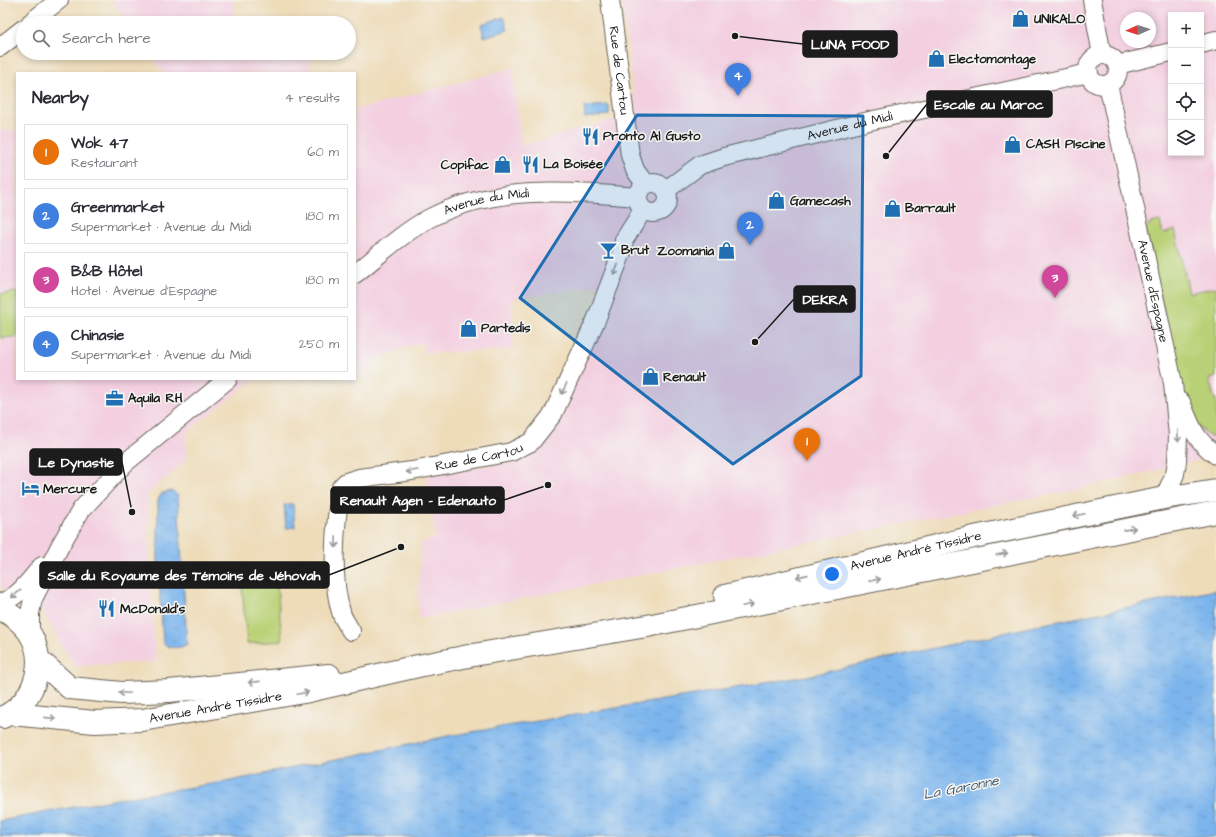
<!DOCTYPE html>
<html lang="en">
<head>
<meta charset="utf-8">
<style>
	:root { --surface:#fff; --page:#f2f2f3; --text:#2b2b33; --muted:#7c7c81; --line:#e1e1e2; --accent:#111827 }
	body { margin:0; font-family:"Architects Daughter",sans-serif; background:var(--page); color:var(--text) }
	.controls { position:absolute; right:12px; top:12px; display:grid; overflow:hidden; border-radius:0px; box-shadow:0 2px 6px #0003 }
	.controls button { width:36px; height:36px; display:grid; place-items:center; padding:0; border:0; border-bottom:1px solid var(--line); background:var(--surface); color:var(--text); font:20px sans-serif }
	.compass { position:absolute; left:1120px; top:12px; width:36px; height:36px; border-radius:50%; background:var(--surface); box-shadow:0 2px 6px #0003; rotate:267deg }
	.you { position:absolute; left:832px; top:574px; width:14px; height:14px; margin:-10px; border:3px solid #fff; border-radius:50%; background:#1a73e8; box-shadow:0 0 0 6px #1a73e833 }
	.badge { display:grid; place-items:center; width:26px; height:26px; border-radius:50%; background:var(--accent); color:#fff; font-size:13px; font-weight:700 }
	.pin { position:absolute; translate:-50% -33px; filter:drop-shadow(0 1px 2px #0008) }
	.pin::after { content:''; position:absolute; top:21px; width:14px; height:12px; background:inherit; clip-path:polygon(0 0,100% 0,50% 100%) }
	.list { margin:0; padding:0; list-style:none }
	h2 { display:flex; justify-content:space-between; align-items:center; height:52px; margin:0; padding:0 16px; font-size:17px }
	h2 small { font-size:13px; font-weight:400; color:var(--muted) }
	.list li { display:grid; grid-template-columns:26px 1fr auto; gap:12px; align-items:center; box-sizing:border-box; height:56px; margin:0 8px 8px; padding:0 8px; border:1px solid var(--line); border-radius:0px }
	.list b { display:block; font-size:15px; white-space:nowrap }
	.list p { margin:0; font-size:13px; white-space:nowrap; color:var(--muted) }
	.list em { font-size:13px; font-style:normal; color:var(--muted) }
	.icon { flex:none; width:22px; height:22px; fill:none; stroke:currentColor; stroke-width:2; stroke-linecap:round; stroke-linejoin:round }
	.map { position:relative; flex:none; width:1216px; height:837px; overflow:hidden }
	.search { position:absolute; background:var(--surface); box-shadow:0 2px 6px #0003; left:16px; top:16px; width:340px; height:44px; display:flex; align-items:center; gap:10px; box-sizing:border-box; padding:0 14px; border-radius:22px; color:var(--muted); font-size:15px }
	.panel { position:absolute; background:var(--surface); box-shadow:0 2px 6px #0003; left:16px; top:72px; width:340px; height:308px; border-radius:0px }
	.map>svg:first-child { display:block }
	.built { fill:#f3cfe0; fill-rule:evenodd }
	.grass { fill:#b9d176; stroke:#6a7649 }
	.water { fill:url(#water-ripples); stroke:#4c6884 }
	.lines { fill:none; stroke-linecap:round; stroke-linejoin:round }
	.minor-casing { stroke:#665f53; stroke-width:20 }
	.major-casing { stroke:#665f53; stroke-width:24 }
	.minor { stroke:#fff; stroke-width:18 }
	.major { stroke:#fff; stroke-width:22 }
	.oneway { stroke:#999 }
	.marked { fill:#1f6fb2; fill-opacity:0.2; stroke:#1f6fb2; stroke-width:3; stroke-linejoin:round }
	.labels { text-anchor:middle; dominant-baseline:central; stroke-width:3; stroke-linejoin:round; paint-order:stroke }
	.poi-label { font-size:13px; font-weight:bold; fill:#1c1c1c; stroke:#f6f6f2; text-anchor:start }
	.street-label { font-size:13px; fill:#1c1c1c; stroke:#f6f6f2 }
	.water-label { font-size:14px; font-style:italic; fill:#425970; stroke:#f6f6f2 }
	.leader { fill:none; stroke:#1c1c1c; stroke-width:1.5 }
	.callout-dot { fill:#1c1c1c; stroke:#f6f6f2; stroke-width:1.5 }
	.callout { fill:#1c1c1c; stroke:#1c1c1c; stroke-width:1.5 }
	.callout-label { font-size:14px; text-anchor:middle; font-weight:bold; fill:#fff }
</style>
</head>
<body>
<div class="map">
<svg width="1216" height="837" viewBox="0 0 1216 837">
	<defs>
		<pattern id="water-ripples" width="26" height="14" patternUnits="userSpaceOnUse"><rect width="26" height="14" fill="#7cb5ed"/><path d="M2 4q2-2 4 0t4 0M15 11q2-2 4 0t4 0" fill="none" stroke="#6b9bcb"/></pattern>
	</defs>
	<rect width="100%" height="100%" fill="#f6f6f2"/>
	<filter id="ink" filterUnits="userSpaceOnUse"><feTurbulence type="fractalNoise" baseFrequency=".025" numOctaves="2"/><feDisplacementMap in="SourceGraphic" scale="8" xChannelSelector="R" yChannelSelector="G"/><feConvolveMatrix kernelMatrix="1 2 1 2 8 2 1 2 1" color-interpolation-filters="sRGB"/></filter>
	<filter id="wash" filterUnits="userSpaceOnUse"><feTurbulence type="fractalNoise" baseFrequency=".012" numOctaves="4" result="noise"/><feDisplacementMap in="SourceGraphic" scale="16" xChannelSelector="R" yChannelSelector="G"/><feGaussianBlur stdDeviation="0.9" result="paint"/><feColorMatrix in="noise" values="0 0 0 0 0 0 0 0 0 0 0 0 0 0 0 0 0 1.4 0 .05"/><feComposite in="paint" operator="in"/></filter>
	<g filter="url(#wash)">
		<rect width="100%" height="100%" fill="#eedcb9"/>
		<g class="built">
			<path d="M111 0H233L234 23H128Z"/>
			<path d="M622 0H1216V456L1082 488 419 619 418 603 421 542 436 538 426 476 506 462 530 454 549 437 564 411 619 282 512 299 513 350 424 353 423 342 380 357 351 383 345 379H355V110L512 68 522 146 636 113ZM1171 15H1201V153H1171ZM1126 18H1150V42H1126Z"/>
			<path d="M149 53H236V61L309 53 310 73H164Z"/>
			<path d="M0 130 17 131V379H254L187 432 186 461 147 494 149 572 156 662 74 666 42 611 0 587Z"/>
		</g>
		<g class="grass">
			<path d="M1160 221 1163 234 1175 230 1189 293 1216 287V377L1209 379 1214 398 1216 399V436L1210 437 1196 424 1182 390 1145 228 1151 223Z"/>
			<path d="M17 292V337L0 338V294Z"/>
			<path d="M276 573 282 641 247 644 241 576Z"/>
		</g>
		<g class="water">
			<path d="M504 17 508 30 484 37 481 24Z"/>
			<path d="M609 105V115L585 118 584 107Z"/>
			<path d="M173 491 178 496 187 644C180 649 170 649 163 643L158 564V500L162 493Z"/>
			<path d="M293 504 295 527 286 528 284 505Z"/>
			<path d="M1216 590V837H0V821L111 800 230 781 448 736 807 676 1044 624Z"/>
		</g>
	</g>
	<g filter="url(#ink)">
		<g class="lines">
			<defs>
				<g id="minor">
					<path id="s1" d="M610 0 630 155 635 170 646 185"/>
					<path d="M1092 0 1102 55"/>
					<path d="M30 23 59 0"/>
					<path d="M1201 44 1216 40"/>
					<path d="M0 47 23 29"/>
					<circle cx="1103" cy="70" r="15"/>
					<path d="M1117 65 1171 52"/>
					<path id="s2" d="M1108 84 1173 383 1178 436 1177 461 1175 474 1164 498"/>
					<circle cx="653" cy="198" r="15"/>
					<path id="s3" d="M666 190 700 165 724 157 869 121 1089 73"/>
					<path id="s4" d="M355 274C378 256 402 233 428 219 491 185 569 191 638 197"/>
					<path d="M1181 402C1191 426 1194 439 1216 455"/>
					<path d="M0 603C19 597 29 581 42 566"/>
					<path d="M30 631V613L33 599 61 544 81 510 125 463 228 379"/>
					<path id="s5" d="M351 631C348 626 344 620 342 615 330 579 335 524 341 487L346 482 359 478 412 471 511 452 531 442 553 414 596 320 622 252 624 240 643 210"/>
				</g>
				<g id="major">
					<path id="s6" d="M725 596 974 537 1164 498 1216 490"/>
					<path d="M0 610C9 612 16 618 23 625 51 653 37 702 3 717"/>
					<path d="M39 660 70 688 122 693 169 691 329 675"/>
					<path id="s7" d="M11 714 95 722 142 720 304 692 418 666 479 654 647 626 1216 512"/>
				</g>
			</defs>
			<use href="#minor" class="minor-casing"/>
			<use href="#major" class="major-casing"/>
			<use href="#minor" class="minor"/>
			<use href="#major" class="major"/>
		</g>
		<defs><path id="oneway-shaft" d="M-6 0H5M1.5-3L5.5 0L1.5 3" fill="none" stroke-width="1.6" stroke-linecap="round" stroke-linejoin="round"/></defs>
		<g class="oneway">
			<use href="#oneway-shaft" transform="translate(616 270) rotate(111)"/>
			<use href="#oneway-shaft" transform="translate(564 389) rotate(115)"/>
			<use href="#oneway-shaft" transform="translate(1178 436) rotate(87)"/>
			<use href="#oneway-shaft" transform="translate(412 471) rotate(170)"/>
			<use href="#oneway-shaft" transform="translate(1079 515) rotate(168)"/>
			<use href="#oneway-shaft" transform="translate(1130 529) rotate(-11)"/>
			<use href="#oneway-shaft" transform="translate(336 542) rotate(92)"/>
			<use href="#oneway-shaft" transform="translate(1002 554) rotate(-10)"/>
			<use href="#oneway-shaft" transform="translate(802 576) rotate(167)"/>
			<use href="#oneway-shaft" transform="translate(875 580) rotate(-11)"/>
			<use href="#oneway-shaft" transform="translate(16 594) rotate(140)"/>
			<use href="#oneway-shaft" transform="translate(748 605) rotate(-12)"/>
			<use href="#oneway-shaft" transform="translate(254 682) rotate(174)"/>
			<use href="#oneway-shaft" transform="translate(124 693) rotate(-177)"/>
			<use href="#oneway-shaft" transform="translate(303 693) rotate(-12)"/>
			<use href="#oneway-shaft" transform="translate(50 718) rotate(6)"/>
		</g>
	</g>
	<path class="marked" d="M637 115 863 116 861 376 733 464 520 298Z"/>
	<defs>
		<symbol id="shop-bare" viewBox="-9 -9 18 18"><path d="M-5-2.5h2.3a2.7 3.5 0 0 1 5.4 0H5L5.5 6h-11ZM-1.5-2.5h3a1.5 2.3 0 0 0-3 0Z" fill="#1f6fb2" stroke="#f6f6f2" stroke-width="2.5" paint-order="stroke"/></symbol>
		<symbol id="restaurant-bare" viewBox="-9 -9 18 18"><path d="M-5-6h1v4h1v-4h1v4h1v-4h1v5L-1.5 .5V6h-2V.5L-5-1ZM5-6V6H3V1.5H1.5Q1.5-4 5-6Z" fill="#1f6fb2" stroke="#f6f6f2" stroke-width="2.5" paint-order="stroke"/></symbol>
		<symbol id="bar-bare" viewBox="-9 -9 18 18"><path d="M-6-5H6L.8 .8V4.5H3.5V6h-7V4.5H-.8V.8Z" fill="#1f6fb2" stroke="#f6f6f2" stroke-width="2.5" paint-order="stroke"/></symbol>
		<symbol id="office-bare" viewBox="-9 -9 18 18"><path d="M-6-3h4V-5.5h4V-3h4V5H-6ZM-1-4.5V-3h2v-1.5ZM-6 0V1H6V0Z" fill="#1f6fb2" stroke="#f6f6f2" stroke-width="2.5" paint-order="stroke"/></symbol>
		<symbol id="hotel-bare" viewBox="-9 -9 18 18"><path d="M-6-4.5h1.5V1H6V5H4.5V3h-9V5H-6ZM-4 0a1.8 1.8 0 1 1 3.6 0ZM.5 0V-2.5h3Q6-2.5 6 0Z" fill="#1f6fb2" stroke="#f6f6f2" stroke-width="2.5" paint-order="stroke"/></symbol>
	</defs>
	<g fill-rule="evenodd">
		<use href="#shop-bare" x="1008" y="6" width="25" height="25"/>
		<use href="#shop-bare" x="924" y="46" width="25" height="25"/>
		<use href="#restaurant-bare" x="578" y="124" width="25" height="25"/>
		<use href="#shop-bare" x="1000" y="132" width="25" height="25"/>
		<use href="#restaurant-bare" x="518" y="152" width="25" height="25"/>
		<use href="#shop-bare" x="490" y="152" width="25" height="25"/>
		<use href="#shop-bare" x="764" y="188" width="25" height="25"/>
		<use href="#shop-bare" x="880" y="196" width="25" height="25"/>
		<use href="#bar-bare" x="596" y="238" width="25" height="25"/>
		<use href="#shop-bare" x="714" y="238" width="25" height="25"/>
		<use href="#shop-bare" x="456" y="316" width="25" height="25"/>
		<use href="#shop-bare" x="638" y="364" width="25" height="25"/>
		<use href="#office-bare" x="102" y="386" width="25" height="25"/>
		<use href="#hotel-bare" x="18" y="476" width="25" height="25"/>
		<use href="#restaurant-bare" x="94" y="596" width="25" height="25"/>
	</g>
	<g class="labels">
		<g class="poi-label">
			<text x="1034" y="19">UNIKALO</text>
			<text x="949" y="59">Electomontage</text>
			<text x="603" y="136">Pronto Al Gusto</text>
			<text x="1026" y="144">CASH PIscine</text>
			<text x="543" y="164">La Boisée</text>
			<text x="489" y="165" text-anchor="end">Copifac</text>
			<text x="790" y="201">Gamecash</text>
			<text x="905" y="208">Barrault</text>
			<text x="621" y="250">Brut</text>
			<text x="714" y="251" text-anchor="end">Zoomania</text>
			<text x="481" y="328">Partedis</text>
			<text x="663" y="377">Renault</text>
			<text x="128" y="398">Aquila RH</text>
			<text x="43" y="489">Mercure</text>
			<text x="120" y="609">McDonald's</text>
		</g>
		<g class="street-label">
			<text stroke="none"><textPath href="#s1" startOffset="71">Rue de Cartou</textPath></text>
			<text stroke="none"><textPath href="#s3" startOffset="197">Avenue du Midi</textPath></text>
			<text stroke="none"><textPath href="#s4" startOffset="153">Avenue du Midi</textPath></text>
			<text stroke="none"><textPath href="#s2" startOffset="212">Avenue d'Espagne</textPath></text>
			<text stroke="none"><textPath href="#s5" startOffset="290">Rue de Cartou</textPath></text>
			<text stroke="none"><textPath href="#s6" startOffset="196">Avenue André Tissidre</textPath></text>
			<text stroke="none"><textPath href="#s7" startOffset="206">Avenue André Tissidre</textPath></text>
		</g>
		<g class="water-label">
			<text transform="translate(961 788) rotate(-11)">La Garonne</text>
		</g>
	</g>
	<path class="leader" d="M735 36L803 44M886 156L927 104M755 342L794 299M132 512L122 462M548 485L504 500M401 547L329 575"/>
	<g class="callout-dot">
		<circle cx="735" cy="36" r="4"/>
		<circle cx="886" cy="156" r="4"/>
		<circle cx="755" cy="342" r="4"/>
		<circle cx="132" cy="512" r="4"/>
		<circle cx="548" cy="485" r="4"/>
		<circle cx="401" cy="547" r="4"/>
	</g>
	<g class="callout">
		<rect x="803" y="31" width="94" height="26" rx="4"/>
		<rect x="927" y="91" width="125" height="26" rx="4"/>
		<rect x="794" y="286" width="61" height="26" rx="4"/>
		<rect x="30" y="449" width="92" height="26" rx="4"/>
		<rect x="331" y="487" width="173" height="26" rx="4"/>
		<rect x="40" y="562" width="289" height="26" rx="4"/>
	</g>
	<g class="callout-label">
		<text x="850" y="49">LUNA FOOD</text>
		<text x="989" y="109">Escale au Maroc</text>
		<text x="825" y="304">DEKRA</text>
		<text x="76" y="467">Le Dynastie</text>
		<text x="418" y="505">Renault Agen - Edenauto</text>
		<text x="184" y="580">Salle du Royaume des Témoins de Jéhovah</text>
	</g>
</svg>
<div class="controls">
<button>+</button>
<button>−</button>
<button><svg class="icon" aria-label="locate" viewBox="0 0 24 24"><circle cx="12" cy="12" r="6"/><path d="M12 2v4M12 18v4M2 12h4M18 12h4"/></svg></button>
<button><svg class="icon" aria-label="layers" viewBox="0 0 24 24"><path d="M12 4l9 5-9 5-9-5zM3 14l9 5 9-5"/></svg></button>
</div>
<svg class="compass" viewBox="-18 -18 36 36"><path d="M0-13l5 13h-10z" fill="#e53935"/><path d="M0 13l5-13h-10z" fill="#7c7c81"/></svg>
<div class="you"></div>
<div class="pin badge" style="left:807px;top:461px;background:#e8710a">1</div>
<div class="pin badge" style="left:750px;top:245px;background:#3f7fe0">2</div>
<div class="pin badge" style="left:1055px;top:298px;background:#d1479c">3</div>
<div class="pin badge" style="left:738px;top:96px;background:#3f7fe0">4</div>
<div class="search"><svg class="icon" aria-label="search" viewBox="0 0 24 24"><circle cx="10" cy="10" r="6"/><path d="M15 15l6 6"/></svg>Search here</div>
<section class="panel">
<h2>Nearby<small>4 results</small></h2>
<ul class="list">
<li><span class="badge" style="background:#e8710a">1</span><div><b>Wok 47</b><p>Restaurant</p></div><em>60 m</em></li>
<li><span class="badge" style="background:#3f7fe0">2</span><div><b>Greenmarket</b><p>Supermarket · Avenue du Midi</p></div><em>180 m</em></li>
<li><span class="badge" style="background:#d1479c">3</span><div><b>B&amp;B Hôtel</b><p>Hotel · Avenue d'Espagne</p></div><em>180 m</em></li>
<li><span class="badge" style="background:#3f7fe0">4</span><div><b>Chinasie</b><p>Supermarket · Avenue du Midi</p></div><em>250 m</em></li>
</ul>
</section>
</div>
</body>
</html>
